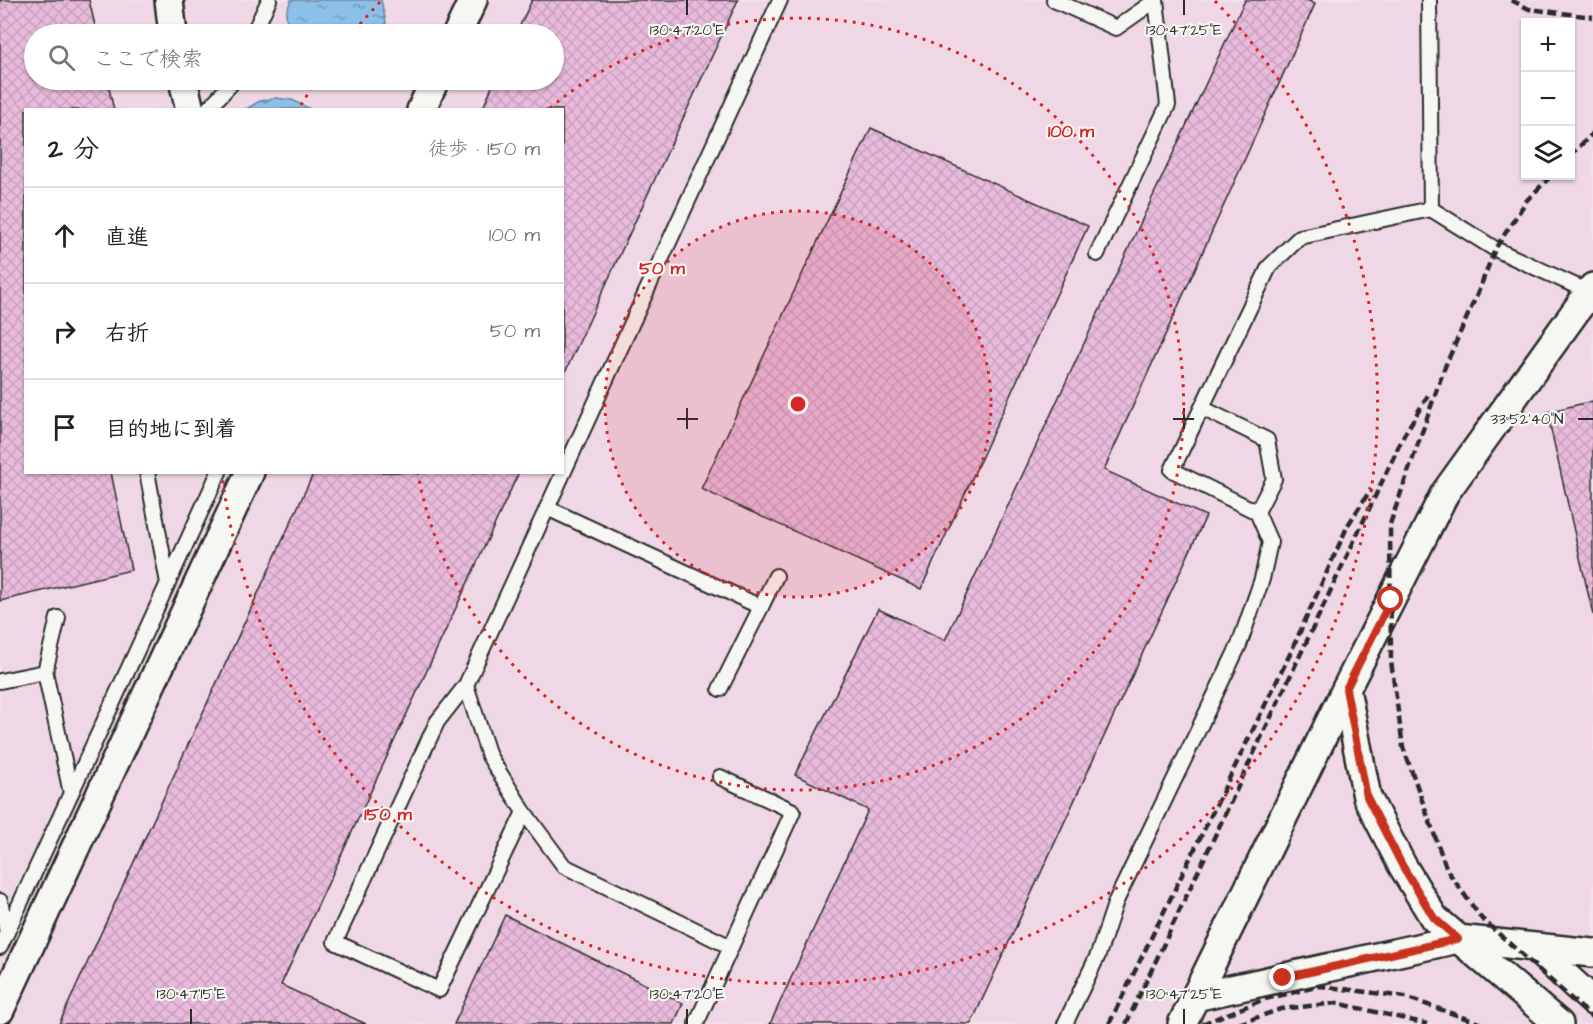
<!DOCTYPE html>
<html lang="ja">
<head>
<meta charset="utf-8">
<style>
	:root { --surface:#fff; --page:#f2f2f2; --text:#222; --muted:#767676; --line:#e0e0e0 }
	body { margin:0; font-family:"Architects Daughter","Klee One",sans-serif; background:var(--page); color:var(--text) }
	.controls { position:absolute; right:18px; top:18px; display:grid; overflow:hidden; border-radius:0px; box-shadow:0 2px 4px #0004 }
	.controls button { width:54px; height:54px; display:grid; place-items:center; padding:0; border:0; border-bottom:2px solid var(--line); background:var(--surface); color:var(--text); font:30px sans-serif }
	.stop { position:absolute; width:18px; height:18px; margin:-14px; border:4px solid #c8321e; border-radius:50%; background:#fff }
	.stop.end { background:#c8321e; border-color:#fff; box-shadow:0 2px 6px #0008 }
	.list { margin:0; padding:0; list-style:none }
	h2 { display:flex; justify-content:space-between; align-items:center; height:78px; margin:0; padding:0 24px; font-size:26px }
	h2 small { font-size:20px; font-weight:400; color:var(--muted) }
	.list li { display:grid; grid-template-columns:39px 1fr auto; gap:18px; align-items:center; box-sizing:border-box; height:96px; padding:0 24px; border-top:2px solid var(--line) }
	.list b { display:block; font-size:22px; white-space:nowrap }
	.list em { font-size:20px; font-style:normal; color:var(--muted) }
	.icon { flex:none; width:33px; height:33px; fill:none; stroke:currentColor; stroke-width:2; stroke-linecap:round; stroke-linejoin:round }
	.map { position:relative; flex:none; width:1593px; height:1024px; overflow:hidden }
	.search { position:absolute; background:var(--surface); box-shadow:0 2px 4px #0004; left:24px; top:24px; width:540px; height:66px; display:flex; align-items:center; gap:15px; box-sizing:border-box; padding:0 21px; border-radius:33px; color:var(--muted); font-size:22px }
	.panel { position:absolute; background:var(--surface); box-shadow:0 2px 4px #0004; left:24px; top:108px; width:540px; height:366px; border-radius:0px }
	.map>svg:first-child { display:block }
	.built { fill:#efd7e6; fill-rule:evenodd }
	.water { fill:url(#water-ripples); stroke:#65849d; stroke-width:1.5 }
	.building { fill:url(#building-cross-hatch); stroke:#2b2b2b; stroke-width:1.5 }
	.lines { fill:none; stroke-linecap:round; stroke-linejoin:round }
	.lane-casing { stroke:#2b2b2b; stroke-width:18 }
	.street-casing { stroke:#2b2b2b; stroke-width:32 }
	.lane { stroke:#f6f6f2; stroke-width:14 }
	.street { stroke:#f6f6f2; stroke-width:27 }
	.rail { stroke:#2b2b2b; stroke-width:4.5; stroke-dasharray:9 4.5; stroke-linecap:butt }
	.route { stroke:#c8321e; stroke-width:8 }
	.ticks { fill:none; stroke:#2b2b2b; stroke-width:2 }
	.ring { fill:none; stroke:#d62828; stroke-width:3; stroke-dasharray:3 6 }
	.ticks-label { font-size:15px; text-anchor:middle; fill:#2b2b2b; stroke:#f6f6f2; stroke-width:4.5; stroke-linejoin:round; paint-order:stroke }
	.centre { fill:#d62828; stroke:#f6f6f2; stroke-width:3 }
	.ring-label { font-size:18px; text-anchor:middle; font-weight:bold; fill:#d62828; stroke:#f6f6f2; stroke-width:4.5; stroke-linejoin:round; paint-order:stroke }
</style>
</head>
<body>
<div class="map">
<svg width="1593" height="1024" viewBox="0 0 1593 1024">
	<defs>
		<pattern id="water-ripples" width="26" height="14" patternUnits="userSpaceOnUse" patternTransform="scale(1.5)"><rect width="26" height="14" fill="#8cc0e9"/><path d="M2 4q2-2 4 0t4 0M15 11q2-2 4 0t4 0" fill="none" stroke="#739cbd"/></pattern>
		<pattern id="building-cross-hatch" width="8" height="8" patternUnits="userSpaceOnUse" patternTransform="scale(1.5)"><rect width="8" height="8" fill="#e9badc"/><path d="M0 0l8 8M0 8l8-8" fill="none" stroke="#c8a0bd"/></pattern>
	</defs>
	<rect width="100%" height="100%" fill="#f2e4eb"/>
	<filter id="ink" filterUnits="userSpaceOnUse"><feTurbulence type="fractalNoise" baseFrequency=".0167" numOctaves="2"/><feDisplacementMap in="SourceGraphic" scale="12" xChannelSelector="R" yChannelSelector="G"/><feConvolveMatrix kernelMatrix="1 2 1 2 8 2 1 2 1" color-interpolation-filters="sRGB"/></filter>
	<g filter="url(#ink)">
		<path class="built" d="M0 0H1593V1024H0ZM1526 22H1570V176H1526ZM34 34H554V80H34ZM26 110H562V472H26Z"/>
		<g class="water">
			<path d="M291 0H381L386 22 384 34H288L286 13Z"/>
			<path d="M276 98 292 100 310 109H246L260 101Z"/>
		</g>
		<g class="building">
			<path d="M0 0H89L97 34H34V80H107L114 110H26V472H111L131 570 0 601Z"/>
			<path d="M532 0H738L562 379V110H482L495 80H554V34H516Z"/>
			<path d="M1245 0H1307L1315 4 1104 470 1206 516 971 1024H770L868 810 795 775 878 609 945 640Z"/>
			<path d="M871 128 1088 226 921 589 701 489Z"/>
			<path d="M1593 401V615L1547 412Z"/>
			<path d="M314 472H519L281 985 366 1024H59Z"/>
			<path d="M505 915 683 1003 674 1024H454Z"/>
		</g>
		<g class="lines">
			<defs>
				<g id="lane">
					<path d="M1054 0 1116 28 1156 0"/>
					<path d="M1429 0 1431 209 1495 249 1589 292"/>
					<path d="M253 34 269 0"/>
					<path d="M207 110 230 85 233 80"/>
					<path d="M1097 254 1168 105 1156 0"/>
					<path d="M1202 408 1267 440 1274 479 1257 512"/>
					<path d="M147 472 168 583 219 472"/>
					<path d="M547 508 761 607 720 689"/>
					<path d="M761 607 776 576"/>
					<path d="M45 672 71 793"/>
					<path d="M0 681 45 672 58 618"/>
					<path d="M466 685 437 722 335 942 439 990 524 812"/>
					<path d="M720 777 793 811 731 947"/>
					<path d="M0 901 7 932"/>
					<path d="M0 947 168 583"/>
					<path d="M696 1024 731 947 564 866 524 812 489 756 466 685 780 0"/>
					<path d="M1065 1024 1098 955 1116 901 1239 645 1262 579 1270 542 1257 512 1172 470 1269 267 1300 237 1431 209"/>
				</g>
				<g id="street">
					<path d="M169 0 173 34"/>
					<path d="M457 34 473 0"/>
					<path d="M183 80 190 110"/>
					<path d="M421 110 435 80"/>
					<path d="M1346 689 1367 797 1402 865 1434 918 1559 1024"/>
					<path d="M1535 948 1593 1001"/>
					<path d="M1195 997 1458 939 1593 953"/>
					<path d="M0 1010 250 472"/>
					<path d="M1182 1024 1346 689 1445 493 1593 287"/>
				</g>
			</defs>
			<use href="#lane" class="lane-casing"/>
			<use href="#street" class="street-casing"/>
			<use href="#lane" class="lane"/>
			<use href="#street" class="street"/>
			<g class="rail">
				<path d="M1511 0 1529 9 1593 17"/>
				<path d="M1570 156 1593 133"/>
				<path d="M1551 176 1527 200 1495 249 1479 290 1444 369 1390 524 1391 661 1403 747 1447 870 1481 918 1593 1018"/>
				<path d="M1109 1024 1290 654 1348 525 1371 489"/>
				<path d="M1126 1024 1404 435 1430 392"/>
				<path d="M1202 1024 1265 999 1321 986 1405 997 1482 1024"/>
				<path d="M1238 1024 1281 1009 1337 1003 1427 1024"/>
			</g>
		</g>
	</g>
	<g class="lines" filter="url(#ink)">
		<path class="route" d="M1283 978 1458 939 1434 918 1402 865 1367 797 1346 689 1391 600"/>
	</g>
	<path class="ticks" d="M687 0V15M1184 0V15M687 408V429M1184 408V429M677 419H698M1173 419H1194M1578 419H1593M191 1009V1024M687 1009V1024M1184 1009V1024"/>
	<circle cx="798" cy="404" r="193" fill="#d62828" fill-opacity=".12"/>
	<g class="ring">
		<circle cx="798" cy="404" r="193"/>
		<path d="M550 108A386 386 0 1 1 418 474"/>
		<path d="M301 105A580 580 0 0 1 317 80M354 31A580 580 0 0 1 381 1M1215 1A580 580 0 1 1 222 475"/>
	</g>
	<g class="ticks-label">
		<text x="687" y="35">130°47'20"E</text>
		<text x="1184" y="35">130°47'25"E</text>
		<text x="1527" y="424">33°52'40"N</text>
		<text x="191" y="999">130°47'15"E</text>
		<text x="687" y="999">130°47'20"E</text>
		<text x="1184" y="999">130°47'25"E</text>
	</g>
	<circle cx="798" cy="404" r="9" class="centre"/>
	<g class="ring-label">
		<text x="1071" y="137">100 m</text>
		<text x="662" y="274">50 m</text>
		<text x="388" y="820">150 m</text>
	</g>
</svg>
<div class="controls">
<button>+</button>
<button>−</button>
<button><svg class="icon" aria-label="layers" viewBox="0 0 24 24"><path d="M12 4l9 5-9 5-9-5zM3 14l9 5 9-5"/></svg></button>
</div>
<div class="stop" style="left:1391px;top:600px"></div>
<div class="stop end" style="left:1283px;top:978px"></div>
<div class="search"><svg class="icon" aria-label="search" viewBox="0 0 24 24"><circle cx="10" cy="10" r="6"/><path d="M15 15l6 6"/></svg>ここで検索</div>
<section class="panel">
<h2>2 分<small>徒歩 · 150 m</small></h2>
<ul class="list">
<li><svg class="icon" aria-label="ahead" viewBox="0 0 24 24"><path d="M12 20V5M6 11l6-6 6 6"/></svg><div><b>直進</b></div><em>100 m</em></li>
<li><svg class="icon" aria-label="right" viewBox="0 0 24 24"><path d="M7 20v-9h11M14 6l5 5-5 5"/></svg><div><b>右折</b></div><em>50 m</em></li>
<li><svg class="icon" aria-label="arrive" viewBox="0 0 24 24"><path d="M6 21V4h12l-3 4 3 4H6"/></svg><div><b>目的地に到着</b></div></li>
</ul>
</section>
</div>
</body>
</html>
